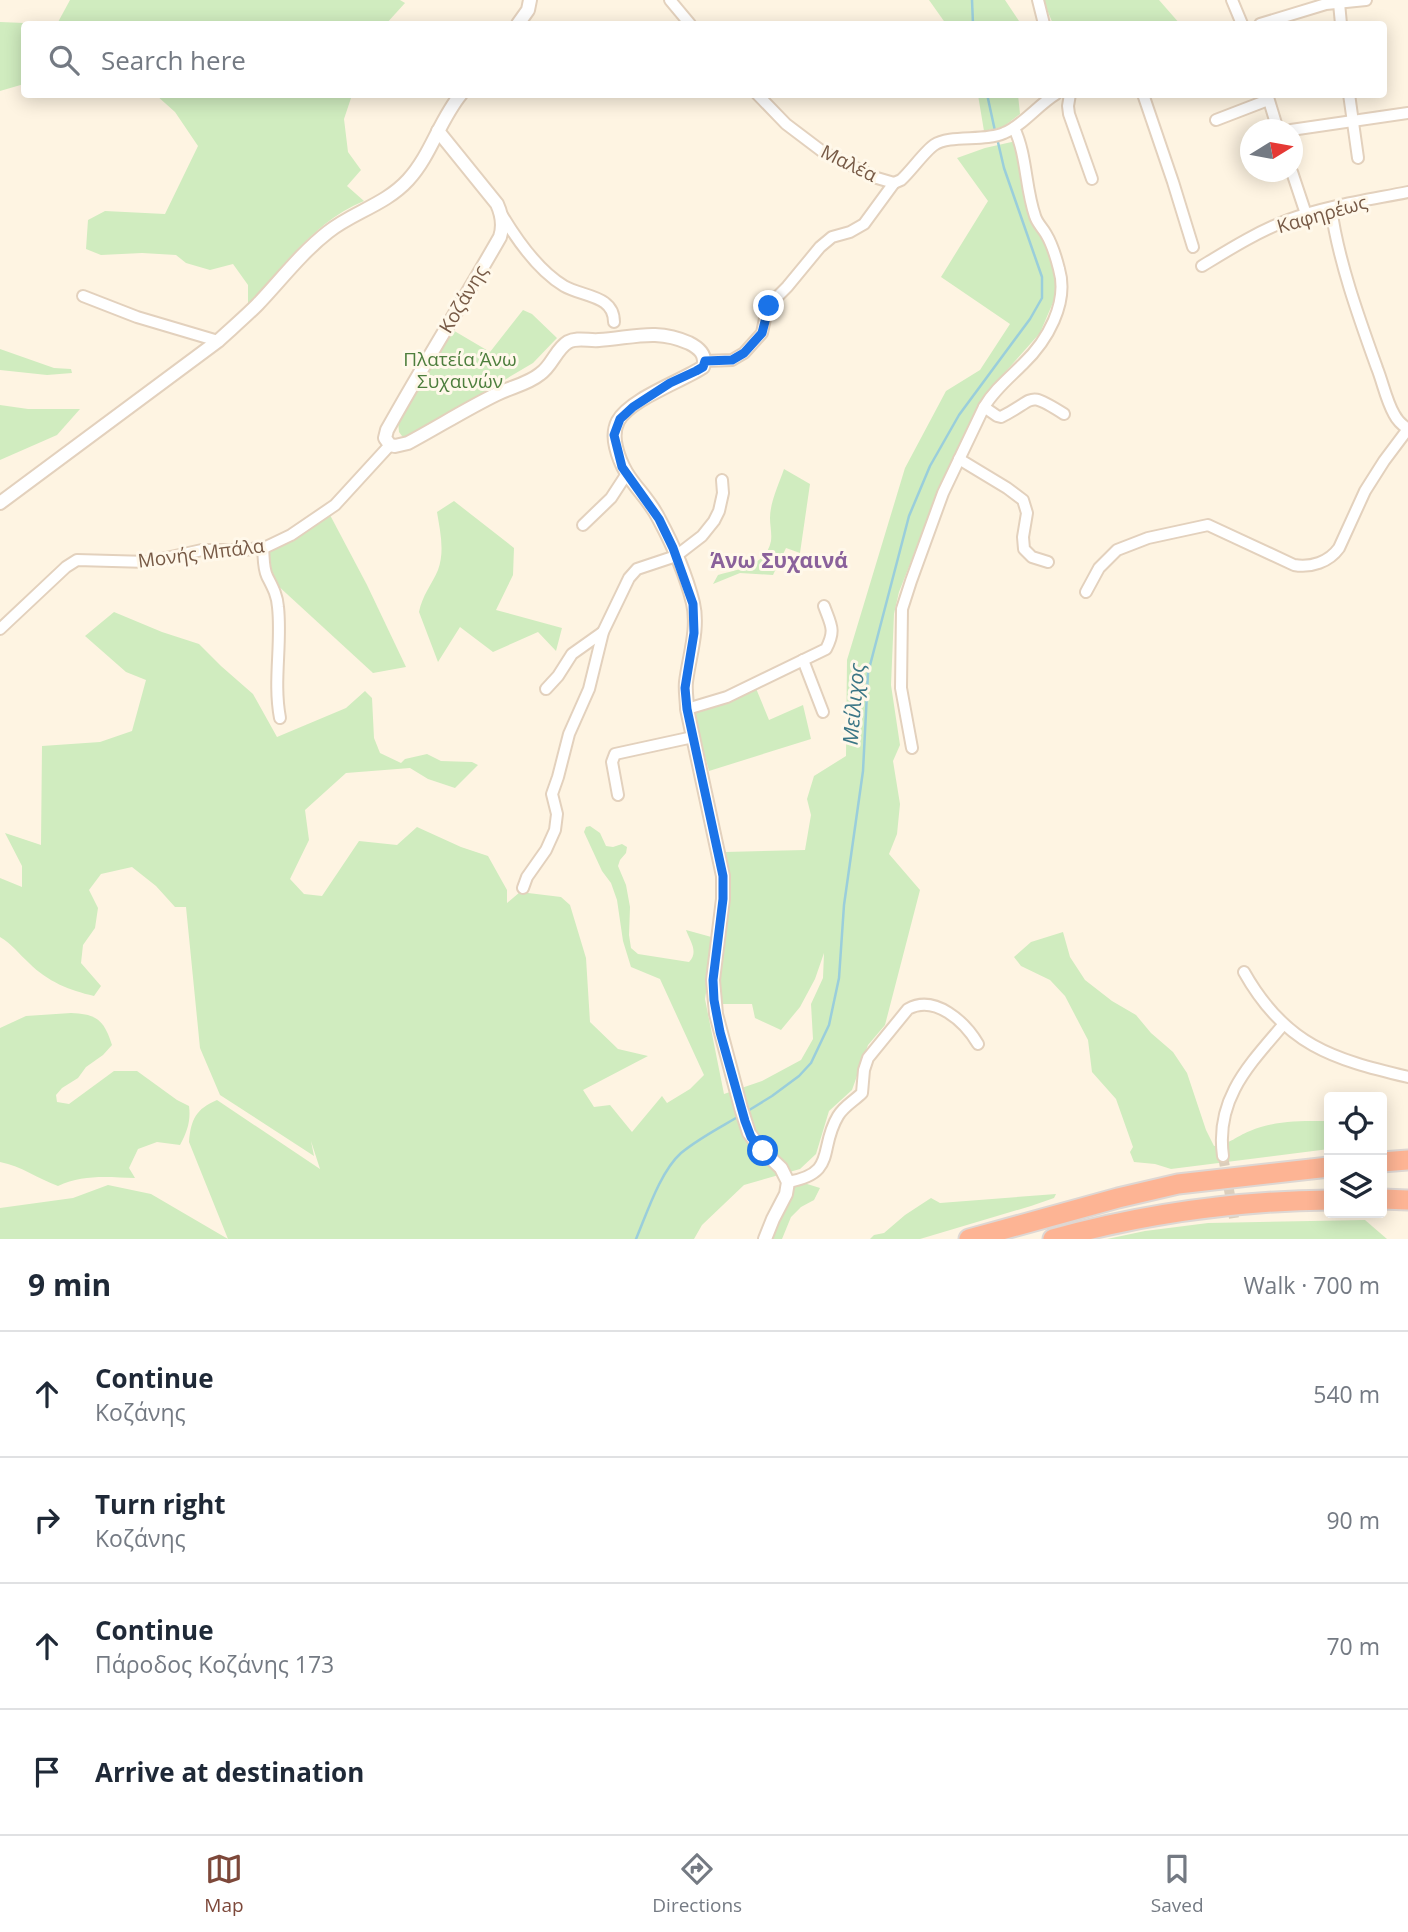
<!DOCTYPE html>
<html lang="en">
<head>
<meta charset="utf-8">
<style>
	:root { --surface:#fff; --page:#f2f2f3; --text:#1f2937; --muted:#747a83; --line:#e0e1e3; --accent:#7d483a }
	body { margin:0; font-family:"Open Sans",sans-serif; background:var(--page); color:var(--text) }
	.controls { position:absolute; right:21px; bottom:21px; display:grid; overflow:hidden; border-radius:7px; box-shadow:0 4px 18px #0003 }
	.controls button { width:63px; height:63px; display:grid; place-items:center; padding:0; border:0; border-bottom:2px solid var(--line); background:var(--surface); color:var(--text); font:35px sans-serif }
	.compass { position:absolute; left:1240px; top:119px; width:63px; height:63px; border-radius:50%; background:var(--surface); box-shadow:0 4px 18px #0003; rotate:79deg }
	.stop { position:absolute; width:21px; height:21px; margin:-16px; border:5px solid #1a73e8; border-radius:50%; background:#fff }
	.stop.end { background:#1a73e8; border-color:#fff; box-shadow:0 2px 7px #0008 }
	.list { margin:0; padding:0; list-style:none }
	h2 { display:flex; justify-content:space-between; align-items:center; height:91px; margin:0; padding:0 28px; font-size:30px }
	h2 small { font-size:23px; font-weight:400; color:var(--muted) }
	.list li { display:grid; grid-template-columns:46px 1fr auto; gap:21px; align-items:center; box-sizing:border-box; height:126px; padding:0 28px; border-top:2px solid var(--line) }
	.list b { display:block; font-size:26px; white-space:nowrap }
	.list p { margin:0; font-size:23px; white-space:nowrap; color:var(--muted) }
	.list em { font-size:23px; font-style:normal; color:var(--muted) }
	.icon { flex:none; width:38px; height:38px; fill:none; stroke:currentColor; stroke-width:2; stroke-linecap:round; stroke-linejoin:round }
	.map { position:relative; flex:none; width:1408px; height:1239px; overflow:hidden }
	.search { position:absolute; background:var(--surface); box-shadow:0 4px 18px #0003; left:21px; right:21px; top:21px; height:77px; display:flex; align-items:center; gap:18px; box-sizing:border-box; padding:0 24px; border-radius:7px; color:var(--muted); font-size:26px }
	.sheet { height:595px; background:var(--surface) }
	nav { display:flex; justify-content:space-around; align-items:center; box-sizing:border-box; height:98px; border-top:2px solid var(--line); background:var(--surface); font-size:19px; color:var(--muted) }
	nav a { display:grid; justify-items:center; gap:4px }
	nav .on { color:var(--accent) }
	.map>svg:first-child { display:block }
	.green { fill:#d0ecbf }
	.lines { fill:none; stroke-linecap:round; stroke-linejoin:round }
	.stream { stroke:#9acedb; stroke-width:2.5 }
	.minor-tunnel { stroke:#dccebb; stroke-width:10; stroke-dasharray:10 5; stroke-linecap:butt }
	.minor-casing { stroke:#e3d1bd; stroke-width:14 }
	.tertiary-casing { stroke:#e3d1bd; stroke-width:16 }
	.motorway-casing { stroke:#ded7d3; stroke-width:23 }
	.minor { stroke:#fff; stroke-width:10 }
	.tertiary { stroke:#fff; stroke-width:12 }
	.motorway { stroke:#fdb494; stroke-width:19 }
	.route { stroke:#1a73e8; stroke-width:9 }
	.labels { text-anchor:middle; dominant-baseline:central; stroke-width:6; stroke-linejoin:round; paint-order:stroke }
	.street-label { font-size:19px; fill:#775a46; stroke:#fff8ea }
	.park-label { font-size:19px; fill:#4d7e3d; stroke:#fff8ea }
	.neighbourhood-label { font-size:21px; font-weight:bold; fill:#8a619b; stroke:#fff8ea }
	.water-label { font-size:21px; font-style:italic; fill:#3b7686; stroke:#fff8ea }
</style>
</head>
<body>
<div class="map">
<svg width="1408" height="1239" viewBox="0 0 1408 1239">
	<rect width="100%" height="100%" fill="#fef4e2"/>
	<g class="green">
		<path d="M70 0H400L405 3 386 24H57Z"/>
		<path d="M929 0H1005L1019 21 1018 24H946Z"/>
		<path d="M1043 0H1159L1180 24H1053Z"/>
		<path d="M0 22 48 24H24V84L0 91Z"/>
		<path d="M156 95H352L344 119 348 152 361 170 347 186 364 201C315 221 282 267 248 306V285L233 264 210 270 186 263 176 255 142 253 101 255 86 249 88 220 105 211 165 214 198 146 175 112Z"/>
		<path d="M978 95H1018L1020 114 1003 127 984 131Z"/>
		<path d="M1016 141 1055 269 1057 293 1040 333 985 395 931 511 899 592 894 614 891 685 900 745 893 761 900 804 897 834 889 854 920 890 885 1025 868 1045 852 1090 829 1111 816 1154 800 1169 744 1185 702 1225 694 1239H0V1208L73 1198 108 1185 151 1194 228 1239 189 1142C191 1119 196 1109 217 1100L320 1169 311 1141 314 1156 220 1095 200 1048 186 907H175L156 886 132 867 101 874 89 890 98 908 95 928 83 945 81 963 101 986 94 996C69 990 48 982 29 963 19 954 12 944 0 937V878L22 887V866L5 833 41 845 42 746 100 742 132 731 146 680 126 672 85 636 114 612 162 632 199 644 221 666 253 694 277 737 346 708 365 691 372 698 374 738 380 753 401 763 405 759 427 754 441 761 472 762 478 765 455 788 428 779 410 768 346 773 305 810 309 840 290 879 304 894 322 896 359 841 397 845 417 827 461 847 488 856 507 890V903L520 892 561 897 570 905 586 958 590 1022 618 1049 648 1056 583 1090 594 1107 610 1105 632 1132 662 1096 667 1103 690 1089 704 1075 660 979 631 967 623 941 617 900 611 883 602 871 584 832 586 827 590 826 600 833 606 846 613 847 622 844 627 847 626 853 620 860 618 866 626 885 630 907 629 935 631 948 638 954 689 962C699 952 690 941 686 930L715 938 705 999 724 1094 762 1081 801 1060 813 1039 811 1004 823 978 824 953 815 979 800 1007 781 1030 755 1018 752 1004H716L728 873 725 852 805 850 811 815 807 799 814 776 846 756 847 660 905 468 946 391 980 370 1010 324 941 277 988 201 957 158 985 148Z"/>
		<path d="M523 310 532 314 557 338 533 363 422 429 407 436H402L399 432 398 421 451 329 490 352Z"/>
		<path d="M0 349 54 368 71 369 72 373 47 375 0 370Z"/>
		<path d="M0 405 28 409H80L57 435 0 460Z"/>
		<path d="M784 469 810 484 800 553 786 548 773 575 740 573 713 584 718 575C739 569 766 566 771 541 772 533 770 526 770 518 770 502 779 484 784 469Z"/>
		<path d="M454 501 514 548 513 575 496 610 562 628 556 651 538 632 493 652 460 627 438 662 419 612C422 596 432 584 438 570 445 551 440 531 437 512Z"/>
		<path d="M330 515 367 585 406 667 373 673 275 583 271 575 266 551Z"/>
		<path d="M755 686 769 720 803 705 811 739 709 771 693 713 699 708Z"/>
		<path d="M1063 932 1070 957 1085 980 1112 1001 1136 1015 1151 1033 1173 1052 1187 1073 1206 1130 1214 1146C1232 1143 1235 1137 1250 1131 1275 1120 1303 1121 1329 1121V1149L1171 1169 1155 1164 1134 1162 1130 1152 1133 1147 1116 1099 1092 1072 1088 1040 1065 996 1050 980 1021 966 1014 957 1031 942Z"/>
		<path d="M71 1013C97 1014 104 1020 112 1045L103 1055 86 1067 78 1078 62 1088 56 1095 57 1102 69 1104 114 1071H137L177 1100 189 1106C191 1121 187 1132 180 1145L157 1142 138 1149 129 1168 135 1178C108 1177 83 1174 58 1186 38 1179 22 1166 0 1162V1028L26 1016Z"/>
		<path d="M804 1183 820 1188 814 1200 801 1207 791 1217 782 1239H768L793 1187Z"/>
		<path d="M1056 1194 1054 1198 1031 1206 920 1239H870L874 1235 884 1233 905 1215 931 1198 940 1203Z"/>
		<path d="M1365 1220 1387 1239H1107L1145 1231 1208 1223Z"/>
	</g>
	<g class="lines">
		<g class="stream">
			<path d="M972 0 973 24"/>
			<path d="M987 94 995 131"/>
			<path d="M746 1112 772 1096 799 1076 811 1063 829 1025 839 978 844 905 863 771 868 673 909 516 930 466 959 415 1030 319 1042 298V277L1004 168 997 138"/>
			<path d="M636 1239C647 1213 660 1172 681 1153 699 1138 721 1127 741 1115"/>
		</g>
		<path class="minor-tunnel" d="M1223 1156 1234 1218"/>
		<defs>
			<g id="minor">
				<path d="M670 0 690 24"/>
				<path d="M1038 0 1044 24"/>
				<path d="M1232 0 1242 24"/>
				<path d="M1339 3 1341 24"/>
				<path d="M1260 24 1326 4 1366 0"/>
				<path d="M757 94 786 124 823 152 877 178 894 183 901 180C911 171 925 151 934 145 950 134 984 142 1004 133 1022 126 1038 105 1056 94"/>
				<path d="M1070 94 1068 106 1069 114 1092 179"/>
				<path d="M1143 94 1173 182 1193 247"/>
				<path d="M1267 94 1278 130"/>
				<path d="M1349 94 1358 158"/>
				<path d="M1216 120 1268 100"/>
				<path d="M1291 130 1408 113"/>
				<path d="M1292 172 1306 214"/>
				<path d="M1331 208C1338 260 1359 318 1377 368 1383 383 1386 400 1394 414 1397 420 1402 425 1408 429"/>
				<path d="M502 215C517 240 539 271 564 286 583 297 614 295 614 322"/>
				<path d="M1202 266C1230 249 1257 232 1288 220 1326 206 1368 200 1408 192"/>
				<path d="M83 296 137 317 218 341"/>
				<path d="M705 361 732 360 744 353 762 333 767 309 770 304 787 287 820 247 832 237 850 232 864 224 894 183"/>
				<path d="M984 407 997 416 1001 417C1037 399 1026 390 1064 414"/>
				<path d="M959 459 1007 488 1023 500 1027 513 1023 537 1024 549 1032 557 1048 562"/>
				<path d="M583 525 611 498 626 475"/>
				<path d="M263 548C264 557 263 567 267 576 272 586 277 594 278 607 282 644 273 681 280 718"/>
				<path d="M1086 592 1099 568 1117 550 1148 538 1208 525 1294 565C1311 568 1329 562 1339 548L1365 491 1384 461 1408 429"/>
				<path d="M0 629 66 567 77 560 148 562 202 550H244L266 547 291 535 335 505 390 445"/>
				<path d="M803 660 823 712"/>
				<path d="M546 689 558 676 572 654 603 632"/>
				<path d="M687 709 727 697 826 649C836 630 831 625 824 606"/>
				<path d="M912 748 901 688 902 609 911 581 943 493 984 407C994 390 1009 378 1023 364 1047 341 1069 303 1059 269 1056 257 1052 244 1046 234 1042 227 1037 223 1035 216 1025 187 1027 155 1014 128"/>
				<path d="M618 795 612 762 615 754 693 737"/>
				<path d="M523 888 527 877 546 850 555 830 557 814 552 794 558 777 569 734 589 689 603 632 629 578 637 569 676 556 702 536 714 521 719 511 723 493 722 480"/>
				<path d="M1244 972C1285 1045 1332 1059 1408 1077"/>
				<path d="M1223 1156C1215 1099 1249 1065 1283 1025"/>
				<path d="M788 1182C838 1173 818 1149 838 1116 844 1106 854 1101 862 1093L864 1070 868 1058 908 1009C935 994 965 1022 978 1044"/>
			</g>
			<g id="tertiary">
				<path d="M518 24 528 10 530 0"/>
				<path d="M438 131 497 204C502 215 504 225 500 237 463 302 423 365 387 430L385 438 390 445 395 446 408 443C438 427 466 409 497 394 511 387 528 384 540 374 552 366 556 349 568 342 577 337 589 341 599 340 632 338 656 328 689 343 699 348 707 355 703 367 682 381 630 399 618 421 614 429 614 439 616 447 624 481 645 491 659 519 673 545 686 575 693 603 699 629 689 657 686 682 685 691 687 700 687 709L723 876V899L713 980 716 1014 741 1108 749 1133 761 1149 781 1168 788 1182 786 1194 773 1219 765 1239"/>
				<path d="M0 503 218 341C231 329 244 318 257 305 280 281 301 253 328 232 353 212 385 205 408 180 431 155 439 121 461 94"/>
			</g>
			<g id="motorway">
				<path d="M1382 1162 1408 1160"/>
				<path d="M1382 1199 1408 1200"/>
				<path d="M969 1239 1118 1198 1178 1184 1329 1167"/>
				<path d="M1053 1239C1143 1214 1236 1201 1329 1200"/>
			</g>
		</defs>
		<use href="#minor" class="minor-casing"/>
		<use href="#tertiary" class="tertiary-casing"/>
		<use href="#motorway" class="motorway-casing"/>
		<use href="#minor" class="minor"/>
		<use href="#tertiary" class="tertiary"/>
		<use href="#motorway" class="motorway"/>
	</g>
	<g class="lines">
		<path class="route" d="M763 1151 751 1137 745 1121 720 1032 714 1000 713 980 723 899V876L687 709 685 688 694 633 693 604 673 548 659 519 622 467 614 435 620 419 633 407 670 383 696 371 703 367 705 361 732 360 744 353 762 333 769 306"/>
	</g>
	<g class="labels">
		<g class="street-label">
			<text transform="translate(849 163) rotate(26)">Μαλέα</text>
			<text transform="translate(1322 214) rotate(-16)">Καφηρέως</text>
			<text transform="translate(463 299) rotate(-59)">Κοζάνης</text>
			<text transform="translate(201 553) rotate(-7)">Μονής Μπάλα</text>
		</g>
		<g class="park-label">
			<text x="460" y="359">Πλατεία Άνω<tspan x="460" dy="22">Συχαινών</tspan></text>
		</g>
		<g class="neighbourhood-label">
			<text x="779" y="560">Άνω Συχαινά</text>
		</g>
		<g class="water-label">
			<text transform="translate(853 704) rotate(-85)">Μείλιχος</text>
		</g>
	</g>
</svg>
<div class="controls">
<button><svg class="icon" aria-label="locate" viewBox="0 0 24 24"><circle cx="12" cy="12" r="6"/><path d="M12 2v4M12 18v4M2 12h4M18 12h4"/></svg></button>
<button><svg class="icon" aria-label="layers" viewBox="0 0 24 24"><path d="M12 4l9 5-9 5-9-5zM3 14l9 5 9-5"/></svg></button>
</div>
<svg class="compass" viewBox="-18 -18 36 36"><path d="M0-13l5 13h-10z" fill="#e53935"/><path d="M0 13l5-13h-10z" fill="#747a83"/></svg>
<div class="stop" style="left:763px;top:1151px"></div>
<div class="stop end" style="left:769px;top:306px"></div>
<div class="search"><svg class="icon" aria-label="search" viewBox="0 0 24 24"><circle cx="10" cy="10" r="6"/><path d="M15 15l6 6"/></svg>Search here</div>
</div>
<section class="sheet">
<h2>9 min<small>Walk · 700 m</small></h2>
<ul class="list">
<li><svg class="icon" aria-label="ahead" viewBox="0 0 24 24"><path d="M12 20V5M6 11l6-6 6 6"/></svg><div><b>Continue</b><p>Κοζάνης</p></div><em>540 m</em></li>
<li><svg class="icon" aria-label="right" viewBox="0 0 24 24"><path d="M7 20v-9h11M14 6l5 5-5 5"/></svg><div><b>Turn right</b><p>Κοζάνης</p></div><em>90 m</em></li>
<li><svg class="icon" aria-label="ahead" viewBox="0 0 24 24"><path d="M12 20V5M6 11l6-6 6 6"/></svg><div><b>Continue</b><p>Πάροδος Κοζάνης 173</p></div><em>70 m</em></li>
<li><svg class="icon" aria-label="arrive" viewBox="0 0 24 24"><path d="M6 21V4h12l-3 4 3 4H6"/></svg><div><b>Arrive at destination</b></div></li>
</ul>
</section>
<nav>
<a class="on"><svg class="icon" aria-label="map" viewBox="0 0 24 24"><path d="M3 6l6-2 6 2 6-2v14l-6 2-6-2-6 2zM9 4v14M15 6v14"/></svg>Map</a>
<a><svg class="icon" aria-label="directions" viewBox="0 0 24 24"><path d="M12 3l9 9-9 9-9-9zM9 14v-3h6M13 9l2 2-2 2"/></svg>Directions</a>
<a><svg class="icon" aria-label="saved" viewBox="0 0 24 24"><path d="M7 4h10v16l-5-4-5 4z"/></svg>Saved</a>
</nav>
</body>
</html>
